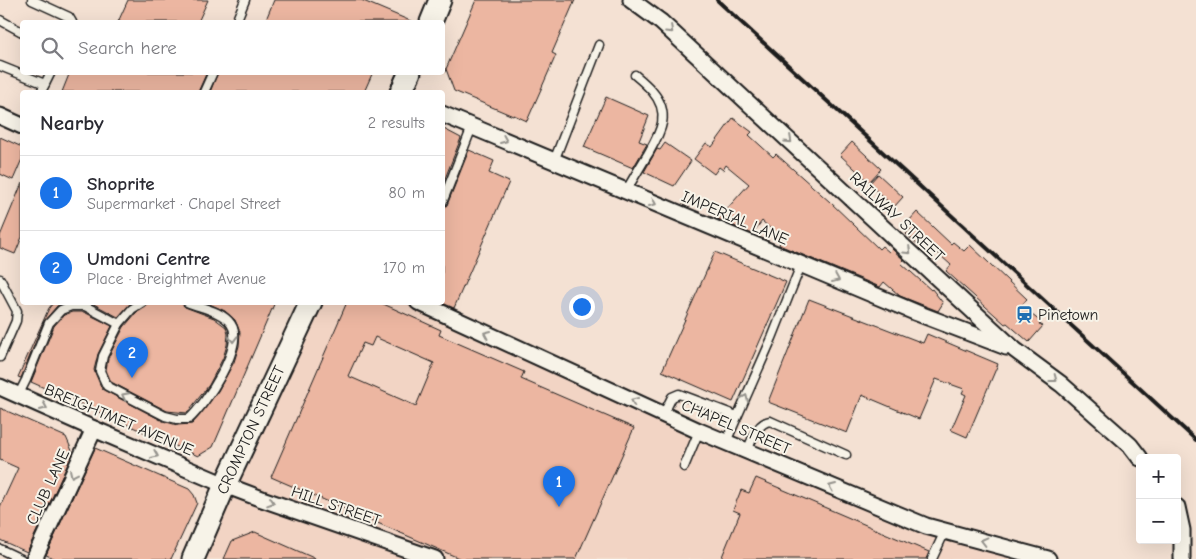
<!DOCTYPE html>
<html lang="en">
<head>
<meta charset="utf-8">
<style>
	:root { --surface:#fff; --page:#f2f2f3; --text:#2b2b33; --muted:#7c7c81; --line:#e1e1e2; --accent:#1a73e8 }
	body { margin:0; font-family:"Comic Neue",sans-serif; background:var(--page); color:var(--text) }
	.controls { position:absolute; right:15px; bottom:15px; display:grid; overflow:hidden; border-radius:5px; box-shadow:0 5px 20px #0002 }
	.controls button { width:45px; height:45px; display:grid; place-items:center; padding:0; border:0; border-bottom:1px solid var(--line); background:var(--surface); color:var(--text); font:25px sans-serif }
	.you { position:absolute; left:581px; top:306px; width:18px; height:18px; margin:-12px; border:4px solid #fff; border-radius:50%; background:#1a73e8; box-shadow:0 0 0 8px #1a73e833 }
	.badge { display:grid; place-items:center; width:32px; height:32px; border-radius:50%; background:var(--accent); color:#fff; font-size:16px; font-weight:700 }
	.pin { position:absolute; translate:-50% -41px; filter:drop-shadow(0 1px 2px #0008) }
	.pin::after { content:''; position:absolute; top:26px; width:18px; height:15px; background:inherit; clip-path:polygon(0 0,100% 0,50% 100%) }
	.list { margin:0; padding:0; list-style:none }
	h2 { display:flex; justify-content:space-between; align-items:center; height:65px; margin:0; padding:0 20px; font-size:21px }
	h2 small { font-size:16px; font-weight:400; color:var(--muted) }
	.list li { display:grid; grid-template-columns:32px 1fr auto; gap:15px; align-items:center; box-sizing:border-box; height:75px; padding:0 20px; border-top:1px solid var(--line) }
	.list b { display:block; font-size:19px; white-space:nowrap }
	.list p { margin:0; font-size:16px; white-space:nowrap; color:var(--muted) }
	.list em { font-size:16px; font-style:normal; color:var(--muted) }
	.icon { flex:none; width:28px; height:28px; fill:none; stroke:currentColor; stroke-width:2; stroke-linecap:round; stroke-linejoin:round }
	.map { position:relative; flex:none; width:1196px; height:559px; overflow:hidden }
	.search { position:absolute; background:var(--surface); box-shadow:0 5px 20px #0002; left:20px; top:20px; width:425px; height:55px; display:flex; align-items:center; gap:12px; box-sizing:border-box; padding:0 18px; border-radius:5px; color:var(--muted); font-size:19px }
	.panel { position:absolute; background:var(--surface); box-shadow:0 5px 20px #0002; left:20px; top:90px; width:425px; height:215px; border-radius:5px }
	.map>svg:first-child { display:block }
	.built { fill:#f2d4c4 }
	.building { fill:#ecb6a1; stroke:#1c1c1c; fill-rule:evenodd }
	.lines { fill:none; stroke-linecap:round; stroke-linejoin:round }
	.lane-casing { stroke:#1c1c1c; stroke-width:11 }
	.street-casing { stroke:#1c1c1c; stroke-width:19 }
	.secondary-casing { stroke:#1c1c1c; stroke-width:25 }
	.lane { stroke:#f7f3e8; stroke-width:8 }
	.street { stroke:#f7f3e8; stroke-width:15 }
	.secondary { stroke:#f7f3e8; stroke-width:21 }
	.rail { stroke:#1c1c1c; stroke-width:4 }
	.oneway { stroke:#94928c }
	.labels { text-anchor:middle; dominant-baseline:central; stroke-width:4; stroke-linejoin:round; paint-order:stroke }
	.street-label { font-size:16px; fill:#1c1c1c; stroke:#f7f3e8 }
	.poi-label { font-size:16px; fill:#1c1c1c; stroke:#f7f3e8; text-anchor:start }
</style>
</head>
<body>
<div class="map">
<svg width="1196" height="559" viewBox="0 0 1196 559">
	<rect width="100%" height="100%" fill="#f4e1d3"/>
	<filter id="ink" filterUnits="userSpaceOnUse"><feTurbulence type="fractalNoise" baseFrequency=".02" numOctaves="2"/><feDisplacementMap in="SourceGraphic" scale="10" xChannelSelector="R" yChannelSelector="G"/><feConvolveMatrix kernelMatrix="1 2 1 2 8 2 1 2 1" color-interpolation-filters="sRGB"/></filter>
	<g filter="url(#ink)">
		<path class="built" d="M312 302 417 303 926 527 1046 559H194Z"/>
		<g class="building">
			<path d="M128 0H208L198 22H118Z"/>
			<path d="M274 0H361L413 22H265Z"/>
			<path d="M476 0H575L552 53 556 55 527 121 514 115 513 116 454 91 446 69Z"/>
			<path d="M70 72H207L198 92H62Z"/>
			<path d="M218 72H373L364 92H210Z"/>
			<path d="M606 97 649 116 639 141 647 144 633 168 584 147Z"/>
			<path d="M733 118 752 132 749 135 773 157 776 154 830 202 879 249 882 246 889 252 892 249 904 260 901 263 931 290 932 289 943 303 938 311 900 296 884 282 880 287 779 245 781 238 762 221 752 234 718 219 749 184 726 165 723 170 719 167 714 174 694 159 706 143 712 147Z"/>
			<path d="M442 128 461 138 442 186Z"/>
			<path d="M0 137 22 147V159L13 180 0 174Z"/>
			<path d="M852 142 881 169 869 182 840 155Z"/>
			<path d="M665 143 691 161 674 186 644 172 657 149 660 150Z"/>
			<path d="M469 150 494 161 489 173 509 182 454 308 442 303V209L447 205Z"/>
			<path d="M878 174 903 197 894 207 869 184Z"/>
			<path d="M22 183V237L15 254 0 248V236Z"/>
			<path d="M917 212 951 244 953 242 964 251 970 245 1027 299 1021 306 1041 322 1039 324 1043 326 1029 342 1007 323 1005 324 946 271 951 265 923 240 918 245 906 234 913 227 908 222Z"/>
			<path d="M715 252 786 282 733 402 662 371Z"/>
			<path d="M809 299 923 343 927 334 998 364 967 437 951 430 966 395 962 393 964 389 936 379 919 419 862 395 847 433 768 402Z"/>
			<path d="M54 302H65L57 306 44 321 21 378 18 377 49 308Z"/>
			<path d="M90 302H132L118 317Z"/>
			<path d="M149 302H181L185 307 214 318 226 327 228 334 227 345 223 358 209 385 187 413 167 411 111 382 106 370 108 358 124 327 136 313 146 307Z"/>
			<path d="M205 302H275L213 447 198 456 31 382 54 326 64 315 72 312H84L112 326 98 354 94 370 102 389 163 421 177 425 192 424 200 415 218 391 234 362 239 346 240 332 235 320 225 311Z"/>
			<path d="M347 302H379L441 330 439 335 524 372 521 379 634 428 576 559H461L271 477ZM375 337 434 363 416 406 348 376 363 343 371 346Z"/>
			<path d="M0 408 66 437 73 453 27 552 0 540V507L18 468 0 460Z"/>
			<path d="M95 448 189 489 194 495 197 503 171 559H56L46 555Z"/>
			<path d="M756 478 929 552 926 559H721L740 513 733 510 741 490 749 493Z"/>
			<path d="M255 532 316 559H224L232 541Z"/>
		</g>
		<g class="lines">
			<defs>
				<g id="lane">
					<path d="M32 0 69 17 72 22"/>
					<path d="M0 20 22 32"/>
					<path d="M236 22 245 0"/>
					<path d="M0 66 45 84"/>
					<path d="M41 92 51 72"/>
					<path d="M204 92 213 72"/>
					<path d="M554 161 599 45"/>
					<path d="M626 191C633 179 640 167 648 154 660 133 672 114 652 91 647 85 641 80 635 75"/>
					<path d="M442 203 472 127"/>
					<path d="M0 279 17 311 16 321 0 357"/>
					<path d="M143 302 132 309 119 324 103 356 100 371 107 386 165 416 177 419H189C205 405 246 345 231 324 222 311 201 308 187 302"/>
					<path d="M18 396 26 380 49 323 61 310 71 306H85L119 324"/>
					<path d="M663 415 672 397 679 394 737 416"/>
					<path d="M726 442 772 338 801 265"/>
					<path d="M747 451C752 440 757 423 770 421L846 455"/>
					<path d="M684 467 699 431"/>
					<path d="M0 549 21 559"/>
					<path d="M932 559 945 531"/>
				</g>
				<g id="street">
					<path d="M631 0 661 22 1015 350 1061 384 1130 445 1140 458"/>
					<path d="M442 114 917 313 1006 347"/>
					<path d="M0 116 22 126"/>
					<path d="M418 302 699 431 926 526 1048 559"/>
					<path d="M0 387 94 429 225 485 262 499 435 559"/>
					<path d="M1177 507 1182 530V559"/>
					<path d="M34 559 94 429"/>
				</g>
				<g id="secondary">
					<path d="M431 22 440 0"/>
					<path d="M401 92 410 72"/>
					<path d="M193 559 225 485 311 302"/>
				</g>
			</defs>
			<use href="#lane" class="lane-casing"/>
			<use href="#street" class="street-casing"/>
			<use href="#secondary" class="secondary-casing"/>
			<use href="#lane" class="lane"/>
			<use href="#street" class="street"/>
			<use href="#secondary" class="secondary"/>
			<path class="rail" d="M717 0 1196 440"/>
		</g>
		<defs><path id="oneway-chevron" d="M-2-3.5L2.5 0L-2 3.5" fill="none" stroke-width="1.6" stroke-linecap="round" stroke-linejoin="round" transform="scale(1.25)"/></defs>
		<g class="oneway">
			<use href="#oneway-chevron" transform="translate(670 30) rotate(43)"/>
			<use href="#oneway-chevron" transform="translate(504 140) rotate(23)"/>
			<use href="#oneway-chevron" transform="translate(789 140) rotate(43)"/>
			<use href="#oneway-chevron" transform="translate(653 203) rotate(23)"/>
			<use href="#oneway-chevron" transform="translate(908 251) rotate(43)"/>
			<use href="#oneway-chevron" transform="translate(836 279) rotate(23)"/>
			<use href="#oneway-chevron" transform="translate(487 334) rotate(-156)"/>
			<use href="#oneway-chevron" transform="translate(233 339) rotate(89)"/>
			<use href="#oneway-chevron" transform="translate(1054 379) rotate(37)"/>
			<use href="#oneway-chevron" transform="translate(125 396) rotate(-153)"/>
			<use href="#oneway-chevron" transform="translate(745 398) rotate(-66)"/>
			<use href="#oneway-chevron" transform="translate(634 401) rotate(-155)"/>
			<use href="#oneway-chevron" transform="translate(44 407) rotate(24)"/>
			<use href="#oneway-chevron" transform="translate(155 455) rotate(23)"/>
			<use href="#oneway-chevron" transform="translate(73 474) rotate(115)"/>
			<use href="#oneway-chevron" transform="translate(832 487) rotate(-157)"/>
			<use href="#oneway-chevron" transform="translate(271 502) rotate(19)"/>
			<use href="#oneway-chevron" transform="translate(984 541) rotate(-166)"/>
		</g>
	</g>
	<defs>
		<symbol id="station-bare" viewBox="-9 -9 18 18"><path d="M-3-6H3Q5-6 5-4V2Q5 4 3 4L4.5 6H3L1.5 4h-3L-3 6H-4.5L-3 4Q-5 4-5 2V-4Q-5-6-3-6ZM-3.5-4v3h7v-3ZM-3.5 1v1.5H-2V1ZM2 1v1.5H3.5V1Z" fill="#1f6fb2" stroke="#f7f3e8" stroke-width="2.5" paint-order="stroke"/></symbol>
	</defs>
	<g fill-rule="evenodd">
		<use href="#station-bare" x="1012" y="302" width="25" height="25"/>
	</g>
	<g class="labels">
		<g class="street-label">
			<text transform="translate(897 217) rotate(43)">RAILWAY STREET</text>
			<text transform="translate(735 218) rotate(23)">IMPERIAL LANE</text>
			<text transform="translate(119 420) rotate(23)">BREIGHTMET AVENUE</text>
			<text transform="translate(736 427) rotate(23)">CHAPEL STREET</text>
			<text transform="translate(251 430) rotate(-65)">CROMPTON STREET</text>
			<text transform="translate(48 487) rotate(-65)">CLUB LANE</text>
			<text transform="translate(336 506) rotate(19)">HILL STREET</text>
		</g>
		<g class="poi-label">
			<text x="1038" y="315">Pinetown</text>
		</g>
	</g>
</svg>
<div class="controls">
<button>+</button>
<button>−</button>
</div>
<div class="you"></div>
<div class="pin badge" style="left:559px;top:507px">1</div>
<div class="pin badge" style="left:132px;top:378px">2</div>
<div class="search"><svg class="icon" aria-label="search" viewBox="0 0 24 24"><circle cx="10" cy="10" r="6"/><path d="M15 15l6 6"/></svg>Search here</div>
<section class="panel">
<h2>Nearby<small>2 results</small></h2>
<ul class="list">
<li><span class="badge">1</span><div><b>Shoprite</b><p>Supermarket · Chapel Street</p></div><em>80 m</em></li>
<li><span class="badge">2</span><div><b>Umdoni Centre</b><p>Place · Breightmet Avenue</p></div><em>170 m</em></li>
</ul>
</section>
</div>
</body>
</html>
